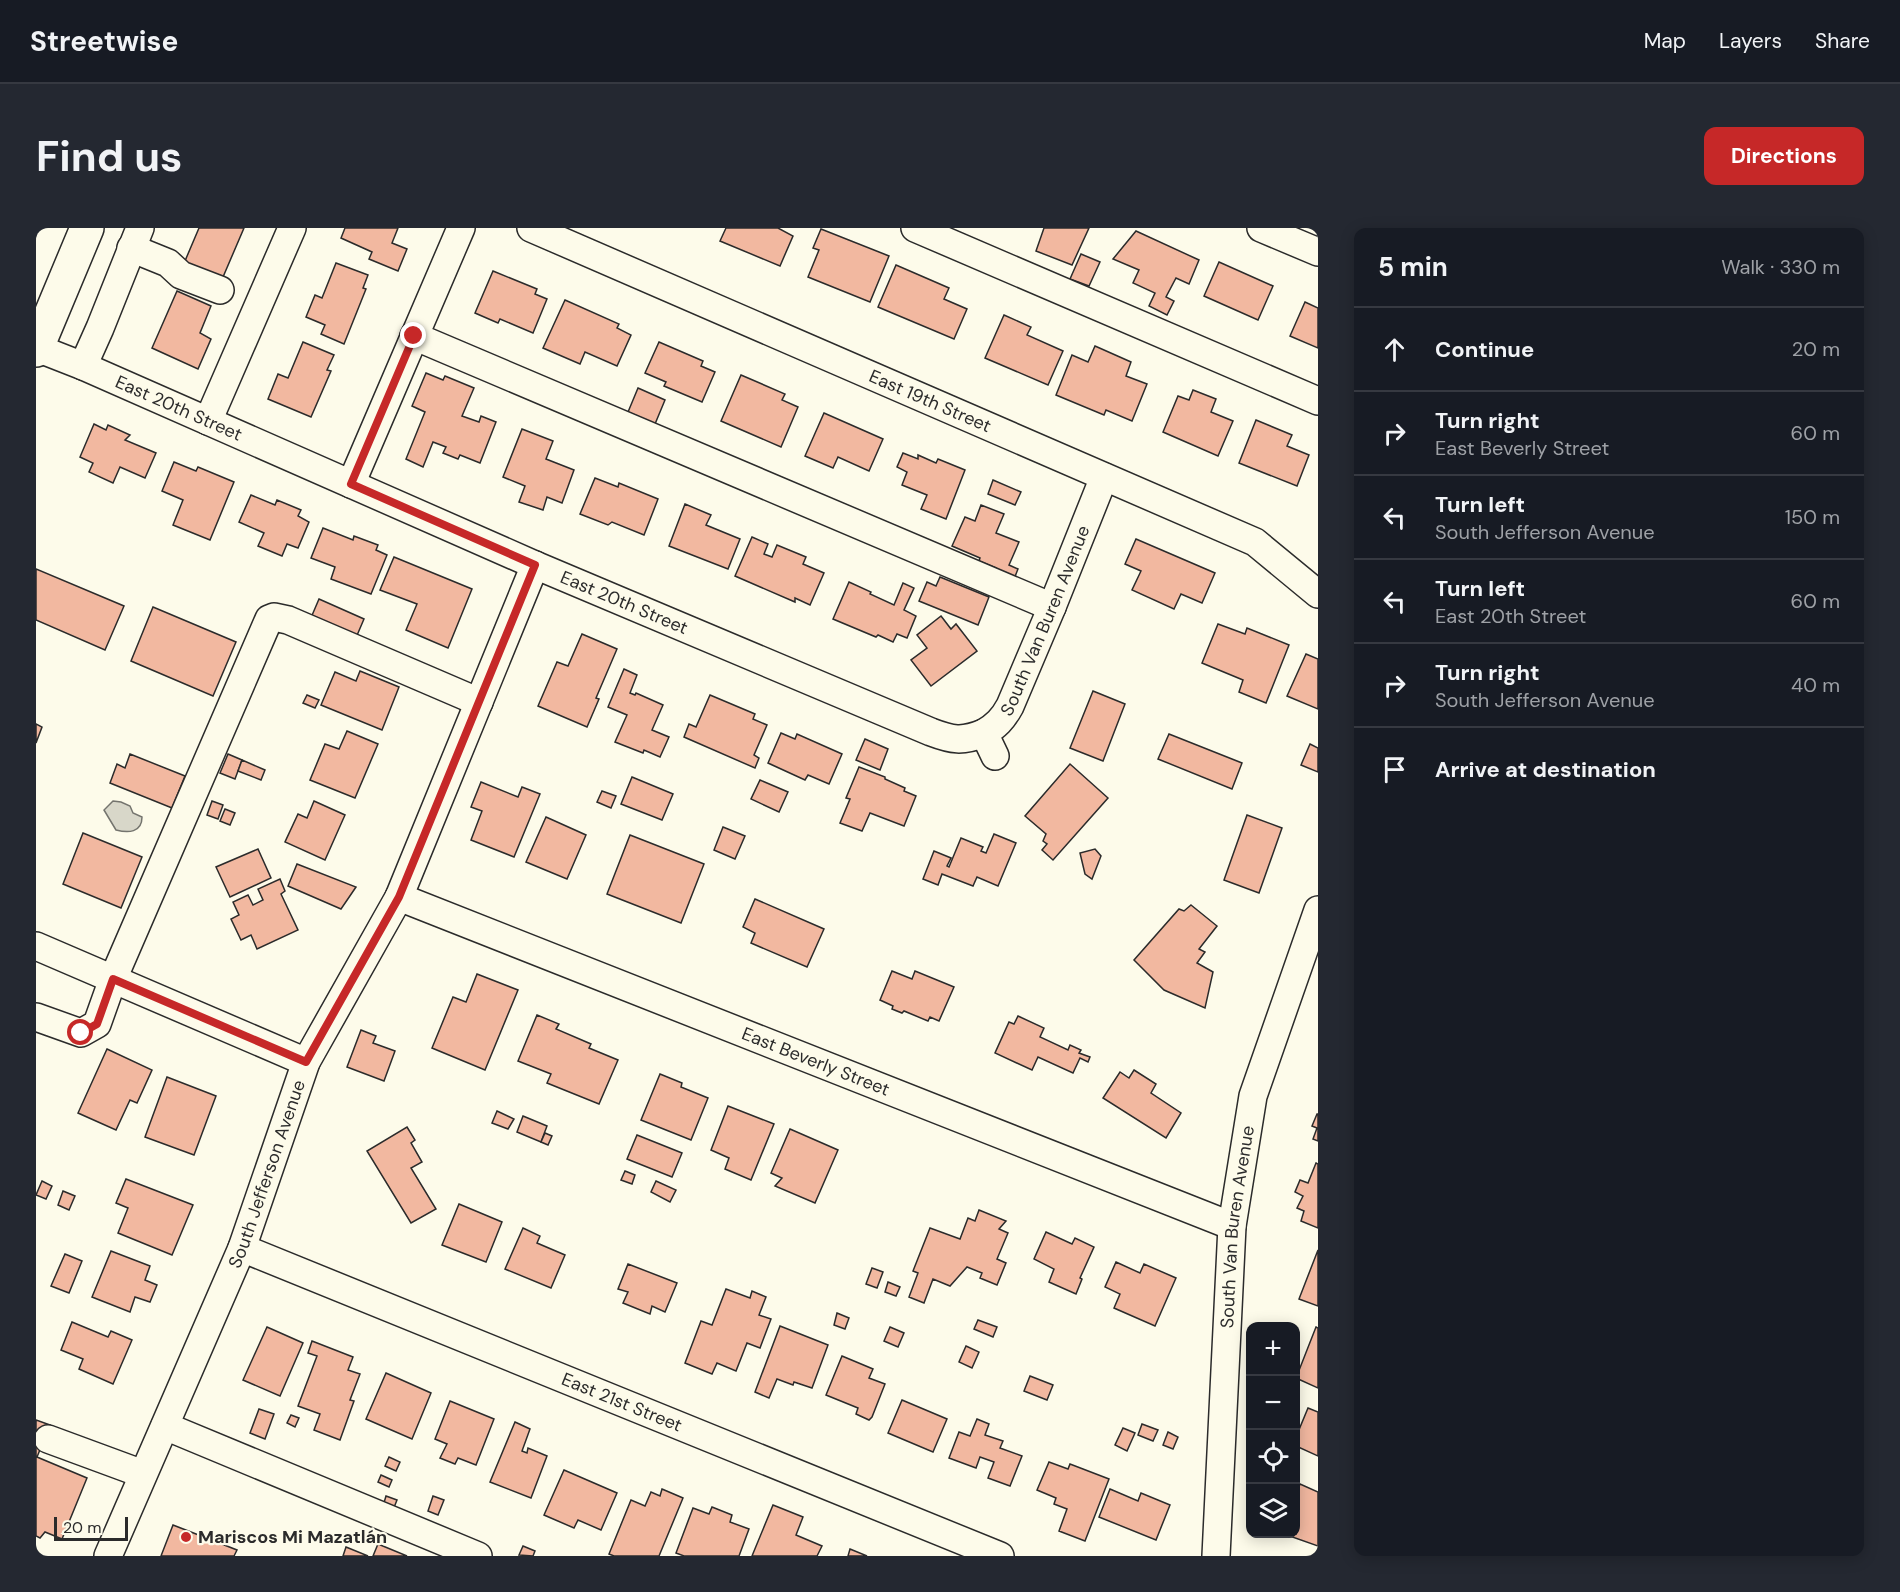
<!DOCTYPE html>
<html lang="en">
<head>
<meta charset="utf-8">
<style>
	:root { --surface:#171b24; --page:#242831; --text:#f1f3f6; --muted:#9ea1a6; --line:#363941; --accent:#c62828 }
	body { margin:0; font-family:"DM Sans",sans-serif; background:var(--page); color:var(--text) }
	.controls { position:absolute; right:18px; bottom:18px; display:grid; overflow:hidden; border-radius:12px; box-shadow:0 3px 15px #0003 }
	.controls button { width:54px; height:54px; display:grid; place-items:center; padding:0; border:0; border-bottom:2px solid var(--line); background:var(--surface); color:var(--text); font:30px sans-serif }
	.scale { position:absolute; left:18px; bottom:15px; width:74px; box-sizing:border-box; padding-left:6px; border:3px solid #2b2b2b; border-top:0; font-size:16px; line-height:21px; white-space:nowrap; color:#2b2b2b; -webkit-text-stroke:4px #fdfbea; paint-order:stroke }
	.stop { position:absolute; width:18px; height:18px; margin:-14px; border:4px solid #c62828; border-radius:50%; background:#fff }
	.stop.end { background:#c62828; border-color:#fff; box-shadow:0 2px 6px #0008 }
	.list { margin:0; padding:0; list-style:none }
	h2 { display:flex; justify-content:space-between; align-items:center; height:78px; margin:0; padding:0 24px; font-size:26px }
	h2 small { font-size:20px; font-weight:400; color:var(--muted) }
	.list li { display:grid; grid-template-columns:39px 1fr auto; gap:18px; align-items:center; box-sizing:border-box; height:84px; padding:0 24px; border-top:2px solid var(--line) }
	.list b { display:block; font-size:22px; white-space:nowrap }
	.list p { margin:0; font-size:20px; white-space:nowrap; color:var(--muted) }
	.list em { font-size:20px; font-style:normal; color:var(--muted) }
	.icon { flex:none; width:33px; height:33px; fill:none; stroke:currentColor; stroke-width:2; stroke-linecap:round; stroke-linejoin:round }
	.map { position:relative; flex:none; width:1282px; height:1328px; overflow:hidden; border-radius:12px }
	header { display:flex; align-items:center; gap:36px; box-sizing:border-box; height:84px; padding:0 30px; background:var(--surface); border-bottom:2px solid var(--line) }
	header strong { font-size:28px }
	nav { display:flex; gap:33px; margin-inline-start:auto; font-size:21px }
	.intro { display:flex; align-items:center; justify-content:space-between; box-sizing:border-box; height:144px; padding:0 36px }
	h1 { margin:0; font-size:42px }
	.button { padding:15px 27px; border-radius:12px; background:var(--accent); color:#fff; font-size:21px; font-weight:700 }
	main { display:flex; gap:36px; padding:0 36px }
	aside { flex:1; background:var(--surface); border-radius:12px; box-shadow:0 3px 15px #0003 }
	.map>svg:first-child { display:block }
	.water { fill:#d8d7c9; stroke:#74746e; stroke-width:1.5 }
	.building { fill:#f2b8a0; stroke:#2b2b2b; stroke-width:1.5 }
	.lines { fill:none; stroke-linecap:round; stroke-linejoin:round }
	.minor-casing { stroke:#2b2b2b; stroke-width:30 }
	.major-casing { stroke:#2b2b2b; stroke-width:36 }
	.minor { stroke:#fdfbea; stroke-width:27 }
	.major { stroke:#fdfbea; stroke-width:33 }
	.route { stroke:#c62828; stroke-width:8 }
	.poi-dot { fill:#c62828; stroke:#fdfbea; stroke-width:2 }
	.labels { text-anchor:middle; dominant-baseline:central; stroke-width:4.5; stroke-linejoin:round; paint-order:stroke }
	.street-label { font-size:18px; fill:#2b2b2b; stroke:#fdfbea }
	.poi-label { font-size:18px; font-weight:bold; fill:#2b2b2b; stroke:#fdfbea; text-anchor:start }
</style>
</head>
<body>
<header>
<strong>Streetwise</strong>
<nav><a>Map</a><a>Layers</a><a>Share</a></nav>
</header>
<div class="intro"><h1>Find us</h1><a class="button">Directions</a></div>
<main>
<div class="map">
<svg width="1282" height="1328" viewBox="0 0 1282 1328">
	<rect width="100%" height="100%" fill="#fdfbea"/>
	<path class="water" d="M77 573 85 574 94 578 97 585 106 589C106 605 92 605 80 602L68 582Z"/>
	<g class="building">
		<path d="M163 0H208L184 56 146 40Z"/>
		<path d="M309 0H362L356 15 371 21 362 43 333 31 336 24 305 10Z"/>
		<path d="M690 0H742L757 8 744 38 684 13Z"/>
		<path d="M1008 0H1053L1036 37 1000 23Z"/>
		<path d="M785 1 853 28 834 74 772 49 783 22 777 20Z"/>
		<path d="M1100 3 1163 32 1153 56 1140 50 1130 69 1138 73 1131 87 1113 78 1119 65 1097 55 1103 42 1077 31Z"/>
		<path d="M1045 26 1064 34 1053 58 1034 51Z"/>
		<path d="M1183 34 1237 58 1222 92 1168 68Z"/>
		<path d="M300 35 332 47 327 60 330 61 308 116 285 106 289 97 270 89 279 67 286 70Z"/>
		<path d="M860 37 913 60 908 71 931 81 918 111 842 79Z"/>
		<path d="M457 43 501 61 499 66 511 71 497 105 464 91 462 95 439 85Z"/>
		<path d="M141 63 175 78 164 105 175 111 162 141 116 120Z"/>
		<path d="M529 72 583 96 581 100 595 107 581 138 549 124 544 136 507 120Z"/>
		<path d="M1269 74 1282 80V120L1254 108Z"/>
		<path d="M968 87 995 99 991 107 1027 123 1012 157 949 130Z"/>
		<path d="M267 114 298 127 291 142 295 143 275 189 232 171 242 146 252 150Z"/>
		<path d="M623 114 667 133 665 138 679 144 666 174 628 158 630 154 609 145Z"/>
		<path d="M1059 118 1095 134 1090 148 1111 156 1096 193 1070 182 1068 187 1020 167 1036 127 1052 134Z"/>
		<path d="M390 145 407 152 409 148 438 160 426 188 443 194 445 188 460 194 444 235 424 227 422 231 407 225 410 219 397 214 387 239 370 231 389 184 376 178Z"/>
		<path d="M705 147 749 166 746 172 762 179 745 219 685 193Z"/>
		<path d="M602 160 629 172 619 196 592 184Z"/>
		<path d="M1157 162 1180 171 1175 184 1197 193 1182 228 1127 204 1142 168 1153 172Z"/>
		<path d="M788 185 847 211 833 243 802 229 797 240 769 228Z"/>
		<path d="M1220 192 1256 207 1251 218 1273 227 1261 258 1203 235Z"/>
		<path d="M58 196 70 202 72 197 94 207 89 212 120 225 109 250 84 239 77 255 53 244 57 235 44 229Z"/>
		<path d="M486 201 517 213 510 231 538 242 526 275 511 269 507 282 483 274 489 258 467 249Z"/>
		<path d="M867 225 882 231V227L900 235 902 231 929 242 910 291 885 281 891 267 866 257 871 244 861 239Z"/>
		<path d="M138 234 160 243 162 239 198 254 174 312 137 297 147 272 126 263Z"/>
		<path d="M559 250 582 259 583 255 622 271 608 307 576 294 572 297 544 286Z"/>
		<path d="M957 252 985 264 979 277 952 266Z"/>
		<path d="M215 267 239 277 241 272 265 282 262 288 273 294 262 320 251 316 246 328 222 318 228 305 203 294Z"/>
		<path d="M649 276 675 287 670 297 704 311 692 341 633 318Z"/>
		<path d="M945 277 968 286 960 305 983 314 973 337 982 341 976 356 957 348 960 340 943 333 944 330 916 318 929 289 939 293Z"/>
		<path d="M287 300 317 312 318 308 342 317 340 322 351 327 335 366 295 351 299 339 275 330Z"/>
		<path d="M716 309 732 316 728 326 736 329 741 317 770 329 767 336 788 345 774 377 759 370V374L699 348Z"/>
		<path d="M1100 311 1179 345 1166 375 1145 366 1138 381 1096 362 1105 343 1089 336Z"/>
		<path d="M358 329 436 361 412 420 370 402 381 376 344 362Z"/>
		<path d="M0 341 88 378 69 422 0 392Z"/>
		<path d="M904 349 953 369 942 397 883 373 891 354 900 358Z"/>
		<path d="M813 354 835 364 834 366 858 377 867 355 878 360 868 382 880 388 871 410 861 406 857 414 842 407 840 409 797 391Z"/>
		<path d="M283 371 328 391 319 412 274 392Z"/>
		<path d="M117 379 200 414 177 468 95 433Z"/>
		<path d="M905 388 915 401 920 396 941 423 895 458 875 432 891 420 881 407Z"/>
		<path d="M1182 396 1209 406 1211 400 1253 417 1230 475 1203 464 1207 452 1166 435Z"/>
		<path d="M546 406 581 421 560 470 563 471 551 499 502 478 521 434 532 438Z"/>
		<path d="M1270 426 1282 431V481L1251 468Z"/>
		<path d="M588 441 601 447 594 465 599 467 600 465 627 477 616 502 633 509 624 529 608 522 607 525 579 514 591 487 572 479Z"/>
		<path d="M324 443 363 459 346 502 285 477 299 444 320 453Z"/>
		<path d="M1057 463 1089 476 1067 533 1034 520Z"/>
		<path d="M271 467 283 472 279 480 267 475Z"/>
		<path d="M674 467 719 486 717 491 731 497 718 527 723 530 719 540 648 509 653 496 660 499Z"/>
		<path d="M0 496 6 499 0 515Z"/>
		<path d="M311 503 342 516 319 570 274 552 289 516 303 521Z"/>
		<path d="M745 505 759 511 761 506 806 526 793 556 772 547 769 552 732 535Z"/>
		<path d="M1133 506 1206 535 1196 561 1122 531Z"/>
		<path d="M829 511 852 521 844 542 820 532Z"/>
		<path d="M1274 516 1282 520V544L1265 537Z"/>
		<path d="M94 526 149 548 136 580 74 555 81 536 89 540Z"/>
		<path d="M192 526 206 532 199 551 184 545Z"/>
		<path d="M206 532 229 542 225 552 202 543Z"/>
		<path d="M1034 536 1072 570 1017 632 1006 622 1011 616 1007 613 1010 606 989 588Z"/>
		<path d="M823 539 849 549V551L869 560 868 563 880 568 868 598 834 585 826 603 804 595 814 571 810 570Z"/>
		<path d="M596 549 637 566 626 592 585 576Z"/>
		<path d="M724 552 752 564 743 584 715 571Z"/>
		<path d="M445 554 482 569 486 559 504 566 478 629 435 612 446 583 435 579Z"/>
		<path d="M566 563 580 568 575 580 561 574Z"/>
		<path d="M176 573 187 577 182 591 171 587Z"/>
		<path d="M278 573 309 587 289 632 249 614 262 586 271 590Z"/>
		<path d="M189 581 199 585 194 597 184 593Z"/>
		<path d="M1211 587 1246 600 1223 665 1188 652Z"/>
		<path d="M510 589 550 607 531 651 490 634Z"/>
		<path d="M687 599 709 608 699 631 678 622Z"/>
		<path d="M47 605 106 629 85 680 27 656Z"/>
		<path d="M958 606 980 615 962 658 941 649 937 658 906 646 902 657 887 651 898 623 915 630 911 638 913 639 925 610 947 619 945 623 950 625Z"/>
		<path d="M594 607 668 636 645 695 571 666Z"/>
		<path d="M222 621 235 650 194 669 180 639Z"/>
		<path d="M1059 621 1065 628 1056 651 1049 646 1044 625Z"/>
		<path d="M261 636 320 659 305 681 252 658Z"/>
		<path d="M244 651 249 663 245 666 262 702 221 721 215 707 205 712 195 691 203 687 197 674 212 667 217 677 227 672 222 661Z"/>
		<path d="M719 671 788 701 771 739 715 715 719 705 707 699Z"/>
		<path d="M1155 677 1181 698 1163 721 1169 724 1161 735 1177 744 1169 780 1128 762 1098 732 1143 681 1148 683Z"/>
		<path d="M856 743 876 751 879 743 918 759 903 793 894 789 892 793 868 783 866 785 856 781 857 778 844 772Z"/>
		<path d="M441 746 482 762 449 842 396 820 417 769 430 774Z"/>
		<path d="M501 787 523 796 520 801 555 816 553 820 582 832 563 876 511 855 515 846 482 833Z"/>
		<path d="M982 788 1008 800 1004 809 1032 822 1034 817 1045 822 1043 825 1054 829 1052 834 1044 830 1037 845 1002 829 996 842 959 825 973 794 978 796Z"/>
		<path d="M325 802 340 808 337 815 359 823 348 853 311 839Z"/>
		<path d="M71 821 116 842 101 875 94 872 80 902 42 885Z"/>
		<path d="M1098 842 1120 856 1115 865 1145 885 1130 910 1067 870 1084 844 1093 850Z"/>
		<path d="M624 846 646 855 645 859 672 870 655 912 605 892Z"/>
		<path d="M131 849 180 868 158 927 109 909Z"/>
		<path d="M692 878 738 896 715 952 689 941 693 930 675 922Z"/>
		<path d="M461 883 478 891 472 901 456 895Z"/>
		<path d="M1281 886H1282V913L1277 911 1281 900 1276 898Z"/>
		<path d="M487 888 511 898 505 914 481 904Z"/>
		<path d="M371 899 379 912 375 915 386 934 375 940 400 981 375 995 331 923Z"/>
		<path d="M754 901 802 922 779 975 739 958 746 950 735 945Z"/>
		<path d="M509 905 516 908 512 917 505 914Z"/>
		<path d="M601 907 646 925 636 949 591 931Z"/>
		<path d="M1280 935 1282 936V1000L1265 993 1268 983 1261 980 1267 968 1259 964 1264 952 1272 955Z"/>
		<path d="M589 943 599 947 596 956 585 952Z"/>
		<path d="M90 951 157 977 136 1027 82 1005 92 980 80 975Z"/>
		<path d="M6 953 16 958 10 971 0 967Z"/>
		<path d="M620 953 640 962 634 974 615 964Z"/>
		<path d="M27 963 39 968 33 982 22 977Z"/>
		<path d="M423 976 466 994 450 1034 406 1017Z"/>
		<path d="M943 982 970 993 963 1001 972 1005 961 1031 970 1035 961 1057 944 1050 946 1045 931 1039 914 1058 897 1051 888 1075 873 1069 882 1045 877 1043 894 1000 924 1011 932 990 939 993Z"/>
		<path d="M487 1000 504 1008 501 1015 529 1027 515 1060 469 1041Z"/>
		<path d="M1010 1004 1036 1016 1039 1010 1058 1019 1044 1050 1046 1051 1040 1066 1013 1054 1018 1041 998 1031Z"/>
		<path d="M1282 1022V1078L1263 1071Z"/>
		<path d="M75 1023 114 1038 109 1052 121 1057 114 1074 99 1069 94 1084 56 1069Z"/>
		<path d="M29 1026 46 1033 33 1065 15 1058Z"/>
		<path d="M1080 1034 1104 1045 1108 1036 1140 1050 1119 1098 1078 1080 1084 1066 1069 1059Z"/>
		<path d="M592 1036 641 1055 629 1084 616 1078 614 1086 587 1075 592 1064 582 1061Z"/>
		<path d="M836 1040 847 1044 841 1060 830 1056Z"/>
		<path d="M852 1054 864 1059 860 1068 849 1064Z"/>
		<path d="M690 1061 714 1070 716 1063 730 1069 723 1087 735 1091 724 1120 711 1115 700 1143 681 1135 676 1146 649 1135 665 1093 676 1097Z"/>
		<path d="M801 1085 813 1090 809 1101 798 1097Z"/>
		<path d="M942 1092 961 1099 957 1109 938 1101Z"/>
		<path d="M36 1094 72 1109 75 1103 96 1112 77 1156 43 1141 47 1131 25 1122Z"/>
		<path d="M744 1098 792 1117 776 1160 758 1154 757 1157 741 1151 733 1170 719 1164Z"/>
		<path d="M231 1099 267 1115 244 1168 207 1152Z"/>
		<path d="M854 1099 868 1105 862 1119 848 1113Z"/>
		<path d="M1280 1099 1282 1100V1160L1260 1150Z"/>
		<path d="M276 1113 317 1129 312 1142 324 1146 314 1172 318 1173 304 1212 278 1202 284 1186 262 1178 281 1128 272 1125Z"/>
		<path d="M930 1118 943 1124 936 1140 923 1134Z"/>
		<path d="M806 1128 837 1141 833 1150 849 1156 836 1189 833 1192 820 1186 822 1180 790 1167Z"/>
		<path d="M350 1145 395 1165 376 1211 330 1191Z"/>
		<path d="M994 1148 1017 1157 1011 1172 988 1163Z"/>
		<path d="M866 1172 911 1191 897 1224 852 1205Z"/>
		<path d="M414 1173 458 1191 440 1237 422 1230 419 1236 404 1230 411 1216 399 1211Z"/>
		<path d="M1272 1180 1282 1184V1228L1260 1218V1209Z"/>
		<path d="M223 1181 238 1186 229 1211 214 1205Z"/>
		<path d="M255 1187 263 1190 259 1199 251 1195Z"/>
		<path d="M941 1191 953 1196 949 1207 967 1213 964 1220 986 1228 974 1258 952 1250 958 1234 944 1229 940 1240 913 1230 923 1204 934 1208Z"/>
		<path d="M0 1192 14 1197 1 1229 51 1250 26 1311 9 1304 4 1310 0 1308Z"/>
		<path d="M479 1194 494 1201 486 1223 491 1225 492 1220 511 1228 495 1270 454 1254Z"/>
		<path d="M1106 1196 1122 1202 1117 1213 1102 1207Z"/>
		<path d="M1087 1200 1099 1205 1091 1223 1079 1217Z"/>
		<path d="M1132 1204 1142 1209 1137 1221 1127 1217Z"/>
		<path d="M353 1229 364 1234 360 1243 349 1238Z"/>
		<path d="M1013 1234 1032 1241 1034 1236 1073 1251 1049 1313 1023 1303 1031 1281 1018 1276 1020 1270 1001 1262Z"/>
		<path d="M528 1242 581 1265 565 1302 542 1292 538 1300 508 1287Z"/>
		<path d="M345 1247 356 1252 353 1259 342 1254Z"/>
		<path d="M1264 1256 1282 1264V1318L1248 1306H1260V1266Z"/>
		<path d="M626 1261 647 1270 623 1328H578L573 1326 595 1272 609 1278 615 1264 624 1268Z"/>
		<path d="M1074 1261 1102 1273 1105 1265 1134 1277 1120 1312 1063 1289Z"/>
		<path d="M350 1268 361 1272 357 1282 347 1278Z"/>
		<path d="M397 1268 408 1272 402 1287 392 1283Z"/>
		<path d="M737 1277 767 1289 760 1307 786 1318 781 1328H716Z"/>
		<path d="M676 1279 696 1287 694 1294 713 1301 703 1328H648L640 1325 657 1280 673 1286Z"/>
		<path d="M137 1297 201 1322 198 1328H125Z"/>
		<path d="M342 1316 371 1328H337Z"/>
		<path d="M487 1318 499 1323 497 1328 483 1327Z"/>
		<path d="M310 1319 332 1328H307Z"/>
		<path d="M814 1321 831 1328H812Z"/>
	</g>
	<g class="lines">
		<defs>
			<g id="minor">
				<path id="s1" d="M495 0 1219 314 1282 366"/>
				<path d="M879 0 1282 173"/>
				<path d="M1225 0 1282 24"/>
				<path d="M95 20 132 35 145 47 184 62"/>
				<path d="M378 108 1016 379"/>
				<path id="s2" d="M1 120 47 138 499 337 895 504C916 512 926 514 948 505"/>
				<path d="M47 138 64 100 104 0"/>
				<path d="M172 193 256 0"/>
				<path d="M315 256 425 0"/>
				<path id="s3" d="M959 528 948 505C960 498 967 491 974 478L1016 379 1068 249"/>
				<path id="s4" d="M363 669 1196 998"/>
				<path d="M0 718 270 834"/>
				<path d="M0 789 45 805 61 796 77 751 233 391 238 389 252 392 443 474"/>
				<path id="s5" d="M206 1020 964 1328"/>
				<path d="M129 1198 442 1328"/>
				<path d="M12 1211 107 1246"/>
				<path id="s6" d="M72 1328 206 1020 270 834 363 669 499 337"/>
				<path id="s7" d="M1180 1328 1196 998 1217 868 1282 682"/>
			</g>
			<path id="major" d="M0 122 51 0"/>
		</defs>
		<use href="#minor" class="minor-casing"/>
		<use href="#major" class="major-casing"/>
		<use href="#minor" class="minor"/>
		<use href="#major" class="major"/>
	</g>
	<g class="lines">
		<path class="route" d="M45 805 61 796 77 751 270 834 363 669 499 337 315 256 378 108"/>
	</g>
	<circle class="poi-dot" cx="150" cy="1309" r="6"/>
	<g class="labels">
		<g class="street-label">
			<text stroke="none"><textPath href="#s1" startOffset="435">East 19th Street</textPath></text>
			<text stroke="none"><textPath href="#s2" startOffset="154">East 20th Street</textPath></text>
			<text stroke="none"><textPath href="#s2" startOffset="640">East 20th Street</textPath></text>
			<text stroke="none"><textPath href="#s3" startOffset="156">South Van Buren Avenue</textPath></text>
			<text stroke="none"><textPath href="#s4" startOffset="448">East Beverly Street</textPath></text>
			<text stroke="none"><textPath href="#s6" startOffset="414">South Jefferson Avenue</textPath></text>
			<text stroke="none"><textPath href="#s7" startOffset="330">South Van Buren Avenue</textPath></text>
			<text stroke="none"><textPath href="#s5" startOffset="410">East 21st Street</textPath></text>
		</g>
		<g class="poi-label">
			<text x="162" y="1309">Mariscos Mi Mazatlán</text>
		</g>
	</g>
</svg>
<div class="controls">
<button>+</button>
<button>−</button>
<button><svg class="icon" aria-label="locate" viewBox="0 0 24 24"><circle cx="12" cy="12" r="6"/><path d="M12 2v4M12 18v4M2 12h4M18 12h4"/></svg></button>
<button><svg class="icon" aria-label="layers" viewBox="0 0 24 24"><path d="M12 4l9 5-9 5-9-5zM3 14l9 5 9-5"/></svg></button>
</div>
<div class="scale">20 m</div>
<div class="stop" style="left:45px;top:805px"></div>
<div class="stop end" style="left:378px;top:108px"></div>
</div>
<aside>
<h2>5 min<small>Walk · 330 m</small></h2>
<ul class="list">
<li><svg class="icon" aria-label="ahead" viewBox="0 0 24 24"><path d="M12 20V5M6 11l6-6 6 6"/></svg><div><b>Continue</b></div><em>20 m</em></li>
<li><svg class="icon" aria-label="right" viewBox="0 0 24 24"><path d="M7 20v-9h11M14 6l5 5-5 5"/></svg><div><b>Turn right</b><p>East Beverly Street</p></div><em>60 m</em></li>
<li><svg class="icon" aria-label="left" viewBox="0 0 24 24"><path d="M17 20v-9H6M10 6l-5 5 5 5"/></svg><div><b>Turn left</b><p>South Jefferson Avenue</p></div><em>150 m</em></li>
<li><svg class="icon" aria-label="left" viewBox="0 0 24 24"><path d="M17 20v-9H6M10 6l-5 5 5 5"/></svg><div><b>Turn left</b><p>East 20th Street</p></div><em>60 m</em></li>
<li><svg class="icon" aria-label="right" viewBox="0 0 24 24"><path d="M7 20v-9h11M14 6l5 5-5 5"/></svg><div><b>Turn right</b><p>South Jefferson Avenue</p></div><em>40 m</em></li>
<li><svg class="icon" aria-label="arrive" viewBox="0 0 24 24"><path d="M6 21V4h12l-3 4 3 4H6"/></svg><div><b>Arrive at destination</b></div></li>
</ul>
</aside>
</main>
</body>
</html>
